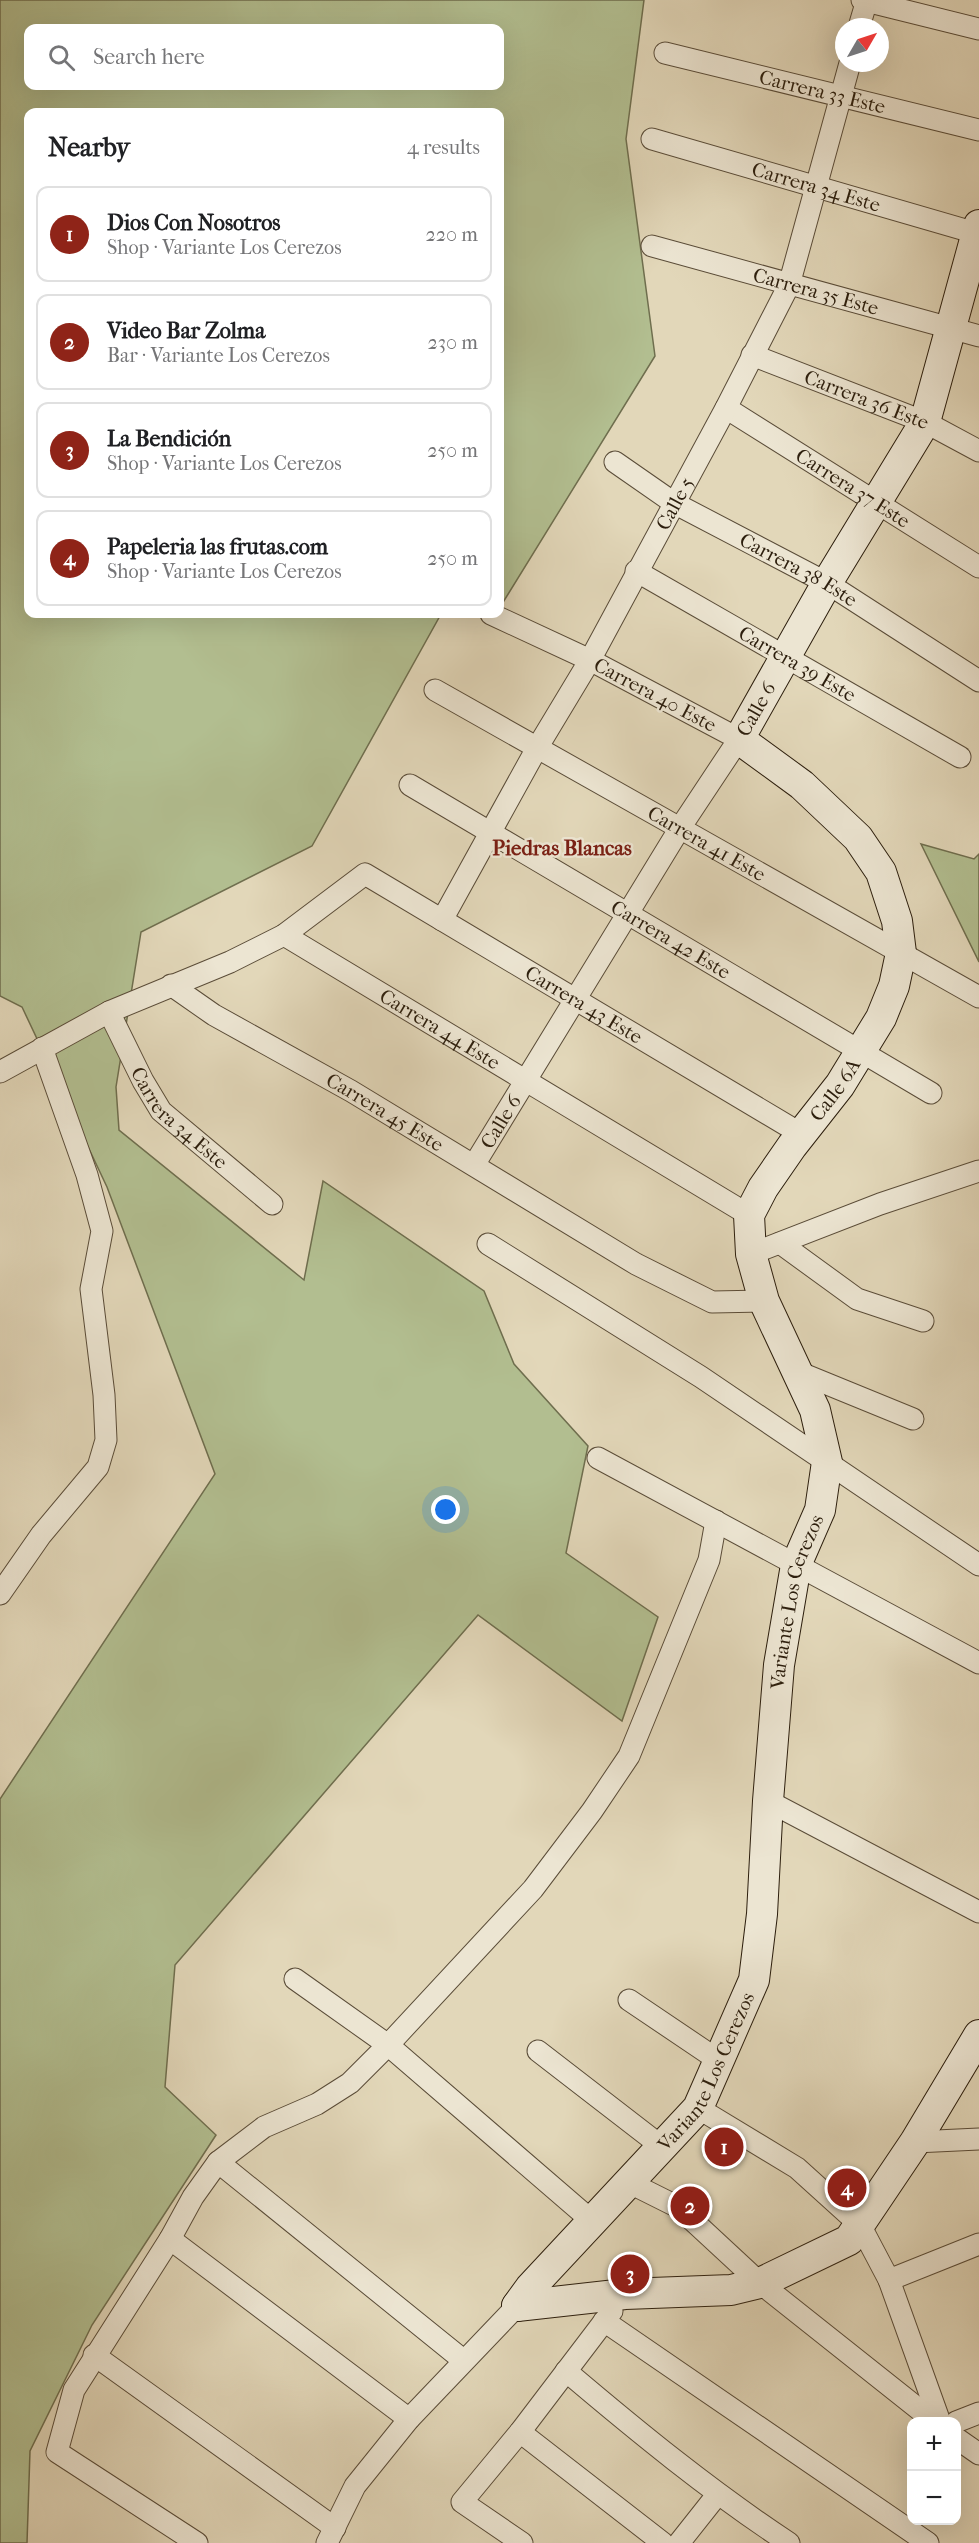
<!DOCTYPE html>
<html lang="en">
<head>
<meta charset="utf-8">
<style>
	:root { --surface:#fff; --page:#f6f6f6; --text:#202124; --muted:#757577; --line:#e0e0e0; --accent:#8f2418 }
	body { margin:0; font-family:"IM FELL French Canon",serif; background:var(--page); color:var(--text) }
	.controls { position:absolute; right:18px; bottom:18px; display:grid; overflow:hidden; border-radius:12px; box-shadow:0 6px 24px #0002 }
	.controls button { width:54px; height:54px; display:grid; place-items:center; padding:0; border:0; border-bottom:2px solid var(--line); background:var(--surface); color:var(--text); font:30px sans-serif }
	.compass { position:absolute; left:835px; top:18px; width:54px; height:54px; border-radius:50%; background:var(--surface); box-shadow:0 6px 24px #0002; rotate:51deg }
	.you { position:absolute; left:446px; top:1510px; width:21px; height:21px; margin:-15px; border:4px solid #fff; border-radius:50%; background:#1a73e8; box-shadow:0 0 0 9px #1a73e833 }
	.badge { display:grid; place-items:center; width:39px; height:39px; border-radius:50%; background:var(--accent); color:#fff; font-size:20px; font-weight:700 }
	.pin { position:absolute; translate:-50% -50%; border:3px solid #fff; box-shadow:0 2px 6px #0006 }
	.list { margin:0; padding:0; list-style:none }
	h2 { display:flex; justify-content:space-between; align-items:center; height:78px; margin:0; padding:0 24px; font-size:26px }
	h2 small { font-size:20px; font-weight:400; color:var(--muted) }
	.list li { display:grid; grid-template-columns:39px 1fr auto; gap:18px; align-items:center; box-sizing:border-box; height:96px; margin:0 12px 12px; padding:0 12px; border:2px solid var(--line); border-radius:12px }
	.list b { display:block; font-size:22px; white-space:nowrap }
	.list p { margin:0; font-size:20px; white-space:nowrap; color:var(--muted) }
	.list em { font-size:20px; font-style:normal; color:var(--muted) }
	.icon { flex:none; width:33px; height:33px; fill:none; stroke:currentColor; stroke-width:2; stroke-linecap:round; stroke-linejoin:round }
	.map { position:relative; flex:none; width:979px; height:2543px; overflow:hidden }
	.search { position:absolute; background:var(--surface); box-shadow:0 6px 24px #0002; left:24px; top:24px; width:480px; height:66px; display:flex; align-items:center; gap:15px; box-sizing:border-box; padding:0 21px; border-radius:12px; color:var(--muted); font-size:22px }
	.panel { position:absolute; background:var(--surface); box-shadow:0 6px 24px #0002; left:24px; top:108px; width:480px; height:510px; border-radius:12px }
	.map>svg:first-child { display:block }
	.green { fill:#b2be90; stroke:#6f6e4e; stroke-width:1.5; fill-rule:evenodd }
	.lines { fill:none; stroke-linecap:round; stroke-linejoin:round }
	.street-casing { stroke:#5a4c38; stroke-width:23 }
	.secondary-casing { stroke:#2c1e0d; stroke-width:32 }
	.street { stroke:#ece5d2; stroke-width:21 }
	.secondary { stroke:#ece5d2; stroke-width:30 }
	.labels { text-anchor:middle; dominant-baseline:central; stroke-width:5; stroke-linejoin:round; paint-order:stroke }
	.street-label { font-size:20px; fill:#2c1e0d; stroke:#ece5d2 }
	.neighbourhood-label { font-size:21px; font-weight:bold; fill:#7a1f14; stroke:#ece5d2 }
</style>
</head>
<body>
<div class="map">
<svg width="979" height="2543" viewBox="0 0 979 2543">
	<rect width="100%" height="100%" fill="#e2d7b9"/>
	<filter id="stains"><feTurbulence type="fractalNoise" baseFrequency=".00333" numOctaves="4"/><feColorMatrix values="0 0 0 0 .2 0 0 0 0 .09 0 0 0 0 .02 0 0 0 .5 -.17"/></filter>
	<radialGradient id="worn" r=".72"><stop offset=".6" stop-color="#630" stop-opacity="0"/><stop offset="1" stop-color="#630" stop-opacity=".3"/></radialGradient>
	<g class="green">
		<path d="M0 0H644L626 139 655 356 502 604 500 603V112H28V614H441L312 846 141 932 116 1087 119 1130 304 1280 323 1181 484 1291 514 1364 588 1446 566 1553 658 1617 622 1721 478 1615 175 1965 165 2087 216 2135 92 2325 30 2451 27 2543H0V1799L215 1474 107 1187 22 1007 0 996ZM28 28H500V86H28Z"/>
		<path d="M921 844 974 859 979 854V962Z"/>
	</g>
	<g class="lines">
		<defs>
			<g id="street">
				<path d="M862 0 979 29"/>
				<path d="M859 27 867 0"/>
				<path id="s1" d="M665 53 979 130"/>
				<path id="s2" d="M652 139 979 234"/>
				<path id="s3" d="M652 246 979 336"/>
				<path id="s4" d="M752 355 925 422 979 451"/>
				<path id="s5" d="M726 408 979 567"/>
				<path id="s6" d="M615 462 674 503 827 583 979 681"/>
				<path id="s7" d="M636 571 960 757"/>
				<path id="s8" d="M435 690 979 997"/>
				<path id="s9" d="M410 785 931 1093"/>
				<path id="s10" d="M442 920 537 748 590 660 726 408 789 285 850 63"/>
				<path id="s11" d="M284 935 749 1215"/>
				<path id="s12" d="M171 985 214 1015 351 1091 636 1264 712 1302 764 1301"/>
				<path id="s13" d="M109 1012 143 1081 161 1111 272 1204"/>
				<path id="s14" d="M0 1072 109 1012 230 962 284 935 365 874 803 1135"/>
				<path id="s15" d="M474 1165 680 828 739 739 590 660 491 614"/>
				<path d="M780 1243 857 1299 923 1321"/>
				<path d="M488 1244 701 1377 979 1565"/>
				<path d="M751 1254 880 1204 979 1171"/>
				<path d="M798 1372 913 1419"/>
				<path d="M598 1458 979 1663"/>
				<path d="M0 1594 41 1535 98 1467 106 1440 104 1395 91 1289 102 1231 87 1175 42 1048"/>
				<path d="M768 1801 979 1912"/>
				<path d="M295 1979 388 2045 592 2221"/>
				<path d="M629 2000 718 2060"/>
				<path d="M538 2051 661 2146"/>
				<path d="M698 2108 797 2168 860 2225 889 2280 940 2422"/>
				<path d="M915 2142 979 2139"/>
				<path d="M218 2162 463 2360"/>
				<path d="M628 2182 678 2207 760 2283 935 2422"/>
				<path d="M170 2239 409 2419"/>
				<path d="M889 2280 979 2244"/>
				<path d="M604 2321 928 2543"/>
				<path d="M94 2355 335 2528"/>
				<path d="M566 2371C638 2432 710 2491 789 2543"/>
				<path d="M956 2422 979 2413"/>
				<path d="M520 2432 663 2543"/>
				<path d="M956 2438 979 2454"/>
				<path d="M197 2543 57 2452 74 2390 170 2239 193 2197 218 2162 264 2127 317 2104 350 2083 388 2045 533 1889 592 1811 629 1756 709 1560 716 1521"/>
				<path d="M327 2543 355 2486 409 2419 517 2306"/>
				<path d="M522 2543 462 2502 520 2432 612 2311"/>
				<path d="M679 2543 717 2495"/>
			</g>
			<g id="secondary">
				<path id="s16" d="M517 2306 530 2288 698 2108 754 1980 762 1914 768 1801 779 1665 796 1565 820 1510 827 1462 815 1410 764 1301 751 1254 749 1215 763 1188 792 1146 840 1085 881 1018 894 986 901 953 897 921 881 872 858 838 802 785 739 739 827 583 925 422 979 225"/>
				<path d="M517 2306 625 2294 731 2290 760 2283 849 2240 915 2142 979 2035"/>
			</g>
		</defs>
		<use href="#street" class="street-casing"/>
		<use href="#secondary" class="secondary-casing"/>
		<use href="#street" class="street"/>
		<use href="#secondary" class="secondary"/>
	</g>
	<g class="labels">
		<g class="street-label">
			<text stroke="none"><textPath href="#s1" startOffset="162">Carrera 33 Este</textPath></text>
			<text stroke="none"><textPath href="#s2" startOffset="171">Carrera 34 Este</textPath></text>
			<text stroke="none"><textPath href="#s3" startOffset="170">Carrera 35 Este</textPath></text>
			<text stroke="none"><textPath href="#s4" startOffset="123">Carrera 36 Este</textPath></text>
			<text stroke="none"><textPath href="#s5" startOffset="150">Carrera 37 Este</textPath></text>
			<text stroke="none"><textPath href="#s10" startOffset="477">Calle 5</textPath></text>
			<text stroke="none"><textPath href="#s6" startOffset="213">Carrera 38 Este</textPath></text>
			<text stroke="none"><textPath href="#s7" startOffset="186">Carrera 39 Este</textPath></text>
			<text transform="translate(655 695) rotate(28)">Carrera 40 Este</text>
			<text stroke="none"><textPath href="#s16" startOffset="1816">Calle 6</textPath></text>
			<text stroke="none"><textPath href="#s8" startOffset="312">Carrera 41 Este</textPath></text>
			<text stroke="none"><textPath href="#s9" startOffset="303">Carrera 42 Este</textPath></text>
			<text stroke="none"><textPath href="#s14" startOffset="672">Carrera 43 Este</textPath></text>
			<text stroke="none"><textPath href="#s11" startOffset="182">Carrera 44 Este</textPath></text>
			<text stroke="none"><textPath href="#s16" startOffset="1348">Calle 6A</textPath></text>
			<text stroke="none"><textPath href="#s12" startOffset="249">Carrera 45 Este</textPath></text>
			<text stroke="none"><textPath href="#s13" startOffset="129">Carrera 34 Este</textPath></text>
			<text stroke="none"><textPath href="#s15" startOffset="51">Calle 6</textPath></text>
			<text stroke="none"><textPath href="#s16" startOffset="790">Variante Los Cerezos</textPath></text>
			<text stroke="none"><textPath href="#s16" startOffset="304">Variante Los Cerezos</textPath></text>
		</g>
		<g class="neighbourhood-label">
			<text x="562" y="848">Piedras Blancas</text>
		</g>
	</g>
	<rect width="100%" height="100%" filter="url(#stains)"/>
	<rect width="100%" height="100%" fill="url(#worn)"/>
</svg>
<div class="controls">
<button>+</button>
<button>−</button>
</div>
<svg class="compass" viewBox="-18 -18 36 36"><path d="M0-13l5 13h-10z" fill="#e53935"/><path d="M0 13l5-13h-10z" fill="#757577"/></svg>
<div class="you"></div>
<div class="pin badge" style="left:724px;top:2147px">1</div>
<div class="pin badge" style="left:690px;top:2206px">2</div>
<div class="pin badge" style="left:630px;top:2274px">3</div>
<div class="pin badge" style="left:847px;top:2188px">4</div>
<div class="search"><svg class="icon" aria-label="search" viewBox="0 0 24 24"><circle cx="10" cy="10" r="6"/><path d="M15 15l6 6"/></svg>Search here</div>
<section class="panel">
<h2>Nearby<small>4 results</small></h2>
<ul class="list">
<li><span class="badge">1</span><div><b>Dios Con Nosotros</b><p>Shop · Variante Los Cerezos</p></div><em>220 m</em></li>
<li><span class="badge">2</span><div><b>Video Bar Zolma</b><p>Bar · Variante Los Cerezos</p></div><em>230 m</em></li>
<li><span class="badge">3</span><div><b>La Bendición</b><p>Shop · Variante Los Cerezos</p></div><em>250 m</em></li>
<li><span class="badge">4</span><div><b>Papeleria las frutas.com</b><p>Shop · Variante Los Cerezos</p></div><em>250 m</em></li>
</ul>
</section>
</div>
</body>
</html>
